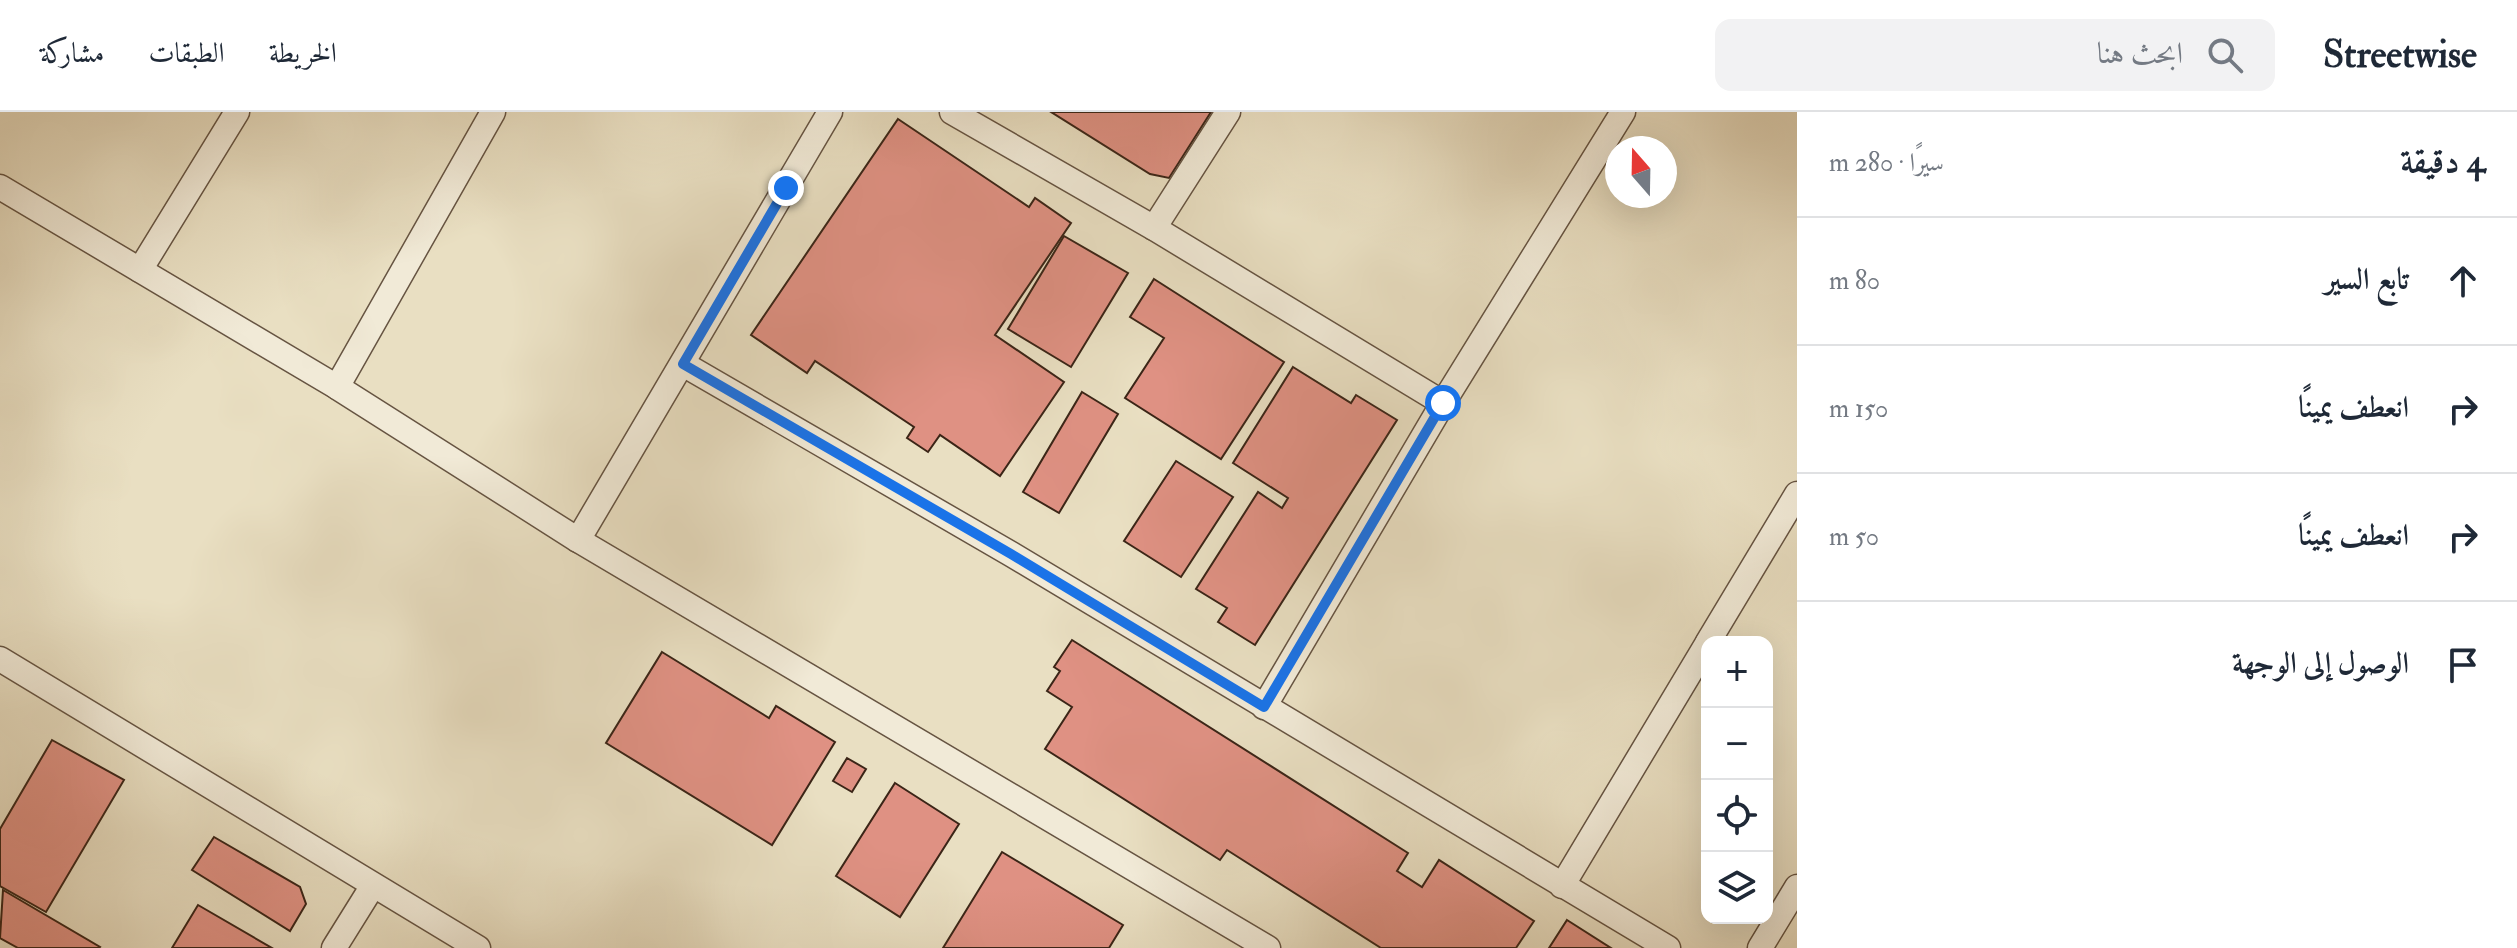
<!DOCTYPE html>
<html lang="ar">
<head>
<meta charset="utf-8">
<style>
	:root { --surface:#fff; --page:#f2f2f3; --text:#1f2937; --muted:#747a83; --line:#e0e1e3 }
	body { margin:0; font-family:"IM FELL Double Pica",Amiri,serif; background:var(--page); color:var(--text); direction:rtl }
	.controls { position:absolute; right:24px; bottom:24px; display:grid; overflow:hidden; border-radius:16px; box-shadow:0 8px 32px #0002 }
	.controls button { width:72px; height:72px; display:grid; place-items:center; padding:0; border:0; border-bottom:2px solid var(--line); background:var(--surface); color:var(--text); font:40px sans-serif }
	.compass { position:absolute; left:1605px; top:24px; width:72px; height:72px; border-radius:50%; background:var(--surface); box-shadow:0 8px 32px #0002; rotate:340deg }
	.stop { position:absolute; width:24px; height:24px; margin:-18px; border:6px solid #1a73e8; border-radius:50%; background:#fff }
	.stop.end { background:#1a73e8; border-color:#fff; box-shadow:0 2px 8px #0008 }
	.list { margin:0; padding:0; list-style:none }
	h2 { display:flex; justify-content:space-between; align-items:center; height:104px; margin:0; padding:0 32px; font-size:34px }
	h2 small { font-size:26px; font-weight:400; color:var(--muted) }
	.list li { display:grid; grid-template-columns:52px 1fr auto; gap:24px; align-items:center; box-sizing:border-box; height:128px; padding:0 32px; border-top:2px solid var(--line) }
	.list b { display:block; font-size:30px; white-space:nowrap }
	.list em { font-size:26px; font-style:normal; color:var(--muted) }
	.icon { flex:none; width:44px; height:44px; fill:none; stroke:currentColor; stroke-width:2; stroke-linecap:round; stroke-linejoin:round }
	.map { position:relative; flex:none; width:1797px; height:836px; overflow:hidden; direction:ltr }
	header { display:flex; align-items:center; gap:48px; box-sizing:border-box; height:112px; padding:0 40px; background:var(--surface); border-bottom:2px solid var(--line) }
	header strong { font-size:38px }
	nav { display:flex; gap:44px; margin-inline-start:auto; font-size:28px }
	.search { width:560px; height:72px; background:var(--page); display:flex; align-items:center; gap:20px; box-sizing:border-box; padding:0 28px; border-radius:16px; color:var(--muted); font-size:30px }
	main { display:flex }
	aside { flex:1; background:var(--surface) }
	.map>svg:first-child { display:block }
	.building { fill:#df9183; stroke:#3b2517; stroke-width:2 }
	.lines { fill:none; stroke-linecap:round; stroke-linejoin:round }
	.street-casing { stroke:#665442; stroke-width:27 }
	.street { stroke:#f1ead7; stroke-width:24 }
	.route { stroke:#1a73e8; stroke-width:10 }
</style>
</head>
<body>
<header>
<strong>Streetwise</strong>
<div class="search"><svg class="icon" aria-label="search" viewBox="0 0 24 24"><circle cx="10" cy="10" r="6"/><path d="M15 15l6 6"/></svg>ابحث هنا</div>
<nav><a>الخريطة</a><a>الطبقات</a><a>مشاركة</a></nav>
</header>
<main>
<aside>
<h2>4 دقيقة<small>سيرًا · 280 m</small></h2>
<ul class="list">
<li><svg class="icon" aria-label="ahead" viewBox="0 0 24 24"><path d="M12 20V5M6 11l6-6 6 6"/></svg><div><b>تابع السير</b></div><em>80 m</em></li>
<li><svg class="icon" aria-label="right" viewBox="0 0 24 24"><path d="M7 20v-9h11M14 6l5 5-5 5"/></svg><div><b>انعطف يمينًا</b></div><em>150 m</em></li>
<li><svg class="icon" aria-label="right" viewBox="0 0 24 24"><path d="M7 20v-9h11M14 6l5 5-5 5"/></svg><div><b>انعطف يمينًا</b></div><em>50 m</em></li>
<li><svg class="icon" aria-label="arrive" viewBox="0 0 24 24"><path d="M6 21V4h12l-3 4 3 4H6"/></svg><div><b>الوصول إلى الوجهة</b></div></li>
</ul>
</aside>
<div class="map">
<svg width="1797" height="836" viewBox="0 0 1797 836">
	<rect width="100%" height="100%" fill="#e9dfc2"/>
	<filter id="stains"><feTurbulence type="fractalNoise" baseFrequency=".0025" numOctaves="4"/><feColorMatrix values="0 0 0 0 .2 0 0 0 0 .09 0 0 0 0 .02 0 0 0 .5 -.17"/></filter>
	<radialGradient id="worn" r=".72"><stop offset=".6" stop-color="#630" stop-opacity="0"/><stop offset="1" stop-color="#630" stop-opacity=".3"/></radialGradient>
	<g class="building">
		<path d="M1051 0H1211L1169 66 1150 62Z"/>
		<path d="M898 7 1029 95 1035 86 1071 111 995 223 1064 270 1000 364 940 323 928 340 907 326 914 315 815 249 807 261 751 223Z"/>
		<path d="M1064 124 1128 161 1071 255 1008 217Z"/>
		<path d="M1154 167 1284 250 1221 347 1125 286 1164 226 1130 205Z"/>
		<path d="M1293 255 1351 291 1356 283 1397 308 1255 533 1218 510 1227 496 1196 477 1258 380 1282 396 1288 386 1233 351Z"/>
		<path d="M1082 280 1118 302 1059 401 1023 380Z"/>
		<path d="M1176 349 1233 385 1181 465 1124 429Z"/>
		<path d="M1072 528 1408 741 1397 759 1422 775 1439 748 1534 809 1516 836H1381L1227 738 1220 748 1045 637 1072 595 1047 579 1060 559 1054 555Z"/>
		<path d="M662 540 769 606 776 594 835 630 772 733 606 631Z"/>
		<path d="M52 628 124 668 46 800 0 774V717Z"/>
		<path d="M847 646 866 657 852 680 833 669Z"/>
		<path d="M895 671 959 712 900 805 836 764Z"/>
		<path d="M214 725 300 775 306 792 290 819 192 758Z"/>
		<path d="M1002 740 1123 813 1109 836H943Z"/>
		<path d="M3 778 100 835 99 836H18L0 826Z"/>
		<path d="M198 793 272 836H172Z"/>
		<path d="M1567 808 1611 836H1549Z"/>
	</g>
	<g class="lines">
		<defs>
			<g id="street">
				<path d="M952 0 1154 116 1443 291"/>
				<path d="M0 75 337 275 578 428 1268 836"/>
				<path d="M1154 116 1228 0"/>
				<path d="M140 158 237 0"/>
				<path d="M683 252 1011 442 1668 836"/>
				<path d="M337 275 493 0"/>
				<path d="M578 428 830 0"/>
				<path d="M1708 530 1797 382"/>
				<path d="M0 547 478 836"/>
				<path d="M1264 595 1443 291 1623 0"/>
				<path d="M1562 774 1707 532"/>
				<path d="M334 836 372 775"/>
				<path d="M1760 836 1797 775"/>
			</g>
		</defs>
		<use href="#street" class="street-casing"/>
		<use href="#street" class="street"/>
	</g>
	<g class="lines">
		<path class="route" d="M786 76 683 252 1011 442 1264 595 1443 291"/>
	</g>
	<rect width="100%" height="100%" filter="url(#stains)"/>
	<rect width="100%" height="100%" fill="url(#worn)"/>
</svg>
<div class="controls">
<button>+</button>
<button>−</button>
<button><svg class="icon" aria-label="locate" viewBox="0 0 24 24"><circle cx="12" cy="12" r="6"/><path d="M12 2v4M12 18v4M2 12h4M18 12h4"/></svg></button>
<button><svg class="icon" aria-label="layers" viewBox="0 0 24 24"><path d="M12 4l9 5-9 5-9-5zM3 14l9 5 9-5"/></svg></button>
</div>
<svg class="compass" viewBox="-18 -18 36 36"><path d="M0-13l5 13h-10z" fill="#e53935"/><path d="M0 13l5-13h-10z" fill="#747a83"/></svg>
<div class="stop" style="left:1443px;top:291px"></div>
<div class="stop end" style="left:786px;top:76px"></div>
</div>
</main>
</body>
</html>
